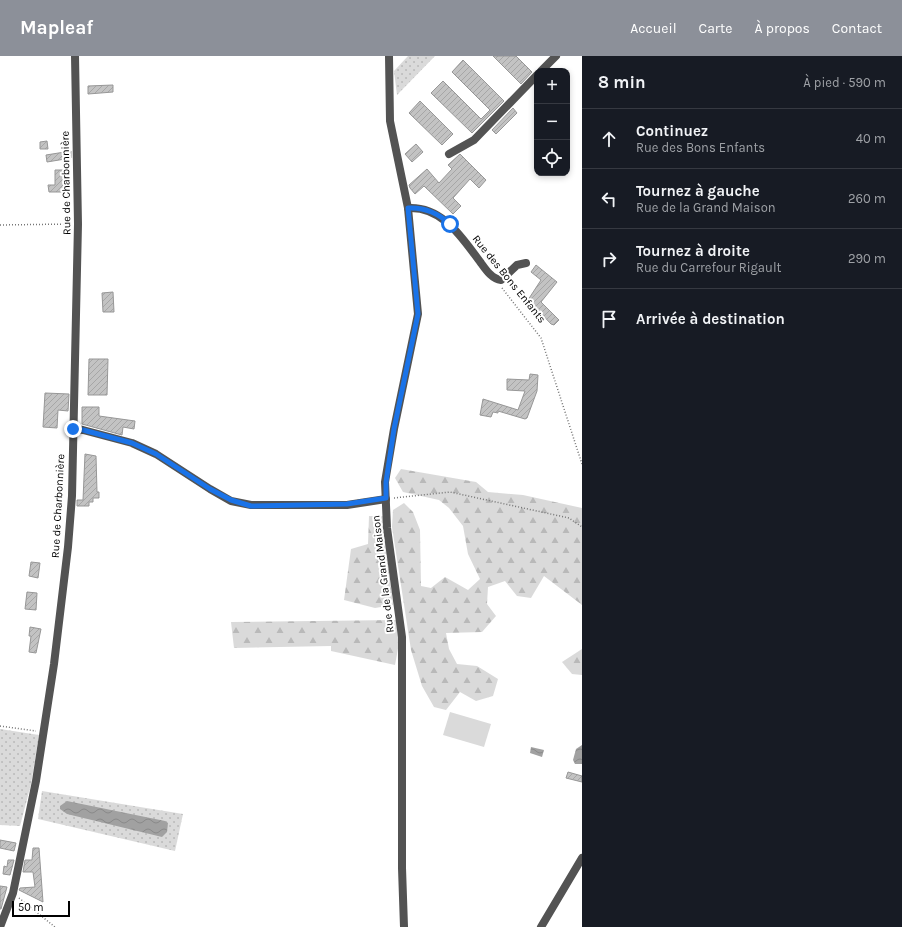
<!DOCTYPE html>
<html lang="fr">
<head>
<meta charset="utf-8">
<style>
	:root { --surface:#171b24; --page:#242831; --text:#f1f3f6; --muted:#9ea1a6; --line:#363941; --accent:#8c9099 }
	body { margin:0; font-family:Karla,sans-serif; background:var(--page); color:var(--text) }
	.controls { position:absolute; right:12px; top:12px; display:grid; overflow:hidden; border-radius:8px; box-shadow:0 2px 6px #0003 }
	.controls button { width:36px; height:36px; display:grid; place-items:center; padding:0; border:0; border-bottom:1px solid var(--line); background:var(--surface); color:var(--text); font:20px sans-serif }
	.scale { position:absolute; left:12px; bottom:10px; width:58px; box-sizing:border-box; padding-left:4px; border:2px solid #000; border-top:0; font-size:11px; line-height:14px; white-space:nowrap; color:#000; -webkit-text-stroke:3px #fff; paint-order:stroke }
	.stop { position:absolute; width:12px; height:12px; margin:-9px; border:3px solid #1a73e8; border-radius:50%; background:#fff }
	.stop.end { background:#1a73e8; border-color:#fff; box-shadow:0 1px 4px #0008 }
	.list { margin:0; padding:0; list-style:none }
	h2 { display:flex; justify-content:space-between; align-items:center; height:52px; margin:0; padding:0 16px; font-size:17px }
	h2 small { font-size:13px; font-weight:400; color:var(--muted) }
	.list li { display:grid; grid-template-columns:26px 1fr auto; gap:12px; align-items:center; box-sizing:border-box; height:60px; padding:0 16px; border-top:1px solid var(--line) }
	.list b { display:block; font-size:15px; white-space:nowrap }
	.list p { margin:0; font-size:13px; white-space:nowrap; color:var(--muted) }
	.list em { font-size:13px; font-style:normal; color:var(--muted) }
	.icon { flex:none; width:22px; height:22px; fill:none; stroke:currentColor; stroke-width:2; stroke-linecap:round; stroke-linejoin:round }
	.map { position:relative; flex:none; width:582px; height:871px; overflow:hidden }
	header { display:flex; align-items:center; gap:24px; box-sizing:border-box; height:56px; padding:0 20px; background:var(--accent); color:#fff }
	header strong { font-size:19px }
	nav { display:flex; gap:22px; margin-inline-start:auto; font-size:14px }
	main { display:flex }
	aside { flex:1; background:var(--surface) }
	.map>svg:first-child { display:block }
	.grass { fill:url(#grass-dots) }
	.forest { fill:url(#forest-firs) }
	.pitch { fill:#dadada }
	.water { fill:url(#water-waves) }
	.building { fill:url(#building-hatch); stroke:#979797 }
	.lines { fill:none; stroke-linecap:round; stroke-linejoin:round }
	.path { stroke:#757575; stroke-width:1.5; stroke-dasharray:1 2; stroke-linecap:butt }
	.minor { stroke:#535353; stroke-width:8 }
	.route { stroke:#1a73e8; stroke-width:5 }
	.labels { text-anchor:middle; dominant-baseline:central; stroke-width:4; stroke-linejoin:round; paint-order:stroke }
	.street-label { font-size:11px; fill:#000; stroke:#fff }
</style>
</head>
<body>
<header>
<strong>Mapleaf</strong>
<nav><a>Accueil</a><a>Carte</a><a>À propos</a><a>Contact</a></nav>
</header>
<main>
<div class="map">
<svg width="582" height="871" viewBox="0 0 582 871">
	<defs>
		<pattern id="grass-dots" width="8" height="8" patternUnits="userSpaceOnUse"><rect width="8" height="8" fill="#dadada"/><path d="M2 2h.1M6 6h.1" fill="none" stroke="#b9b9b9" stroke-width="1.8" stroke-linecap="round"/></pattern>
		<pattern id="forest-firs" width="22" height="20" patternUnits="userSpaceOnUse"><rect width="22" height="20" fill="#dadada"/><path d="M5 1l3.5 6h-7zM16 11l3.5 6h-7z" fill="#b9b9b9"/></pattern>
		<pattern id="water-waves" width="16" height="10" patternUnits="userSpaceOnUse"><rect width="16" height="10" fill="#a1a1a1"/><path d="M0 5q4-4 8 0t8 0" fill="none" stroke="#898989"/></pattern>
		<pattern id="building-hatch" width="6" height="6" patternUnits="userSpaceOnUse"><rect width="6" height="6" fill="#c3c3c3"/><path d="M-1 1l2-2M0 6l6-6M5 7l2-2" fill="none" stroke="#a6a6a6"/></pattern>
	</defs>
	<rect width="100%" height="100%" fill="#fff"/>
	<g class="grass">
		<path d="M408 0H435L397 39 394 15Z"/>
		<path d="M0 673 39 679 31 728 20 770 0 769Z"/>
		<path d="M42 735 183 758 175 795 38 763Z"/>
	</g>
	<g class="forest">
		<path d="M401 413 476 426 488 436 523 439 582 452V549L544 520 531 542 517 540 505 525 488 531 487 548 496 560 482 576 446 577 449 593 457 608 477 610 498 623 493 640 476 645 460 636 446 654 434 651 422 630 411 594 392 471 393 454 404 447 413 456 420 474 421 530 431 532 445 521 468 534 480 523 468 498 463 470 449 452 439 444 403 436 395 422Z"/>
		<path d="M369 460H383L393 549 375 552 344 544 351 493 368 488Z"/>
		<path d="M396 564 399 587 395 609 331 595V590L234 592 231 566Z"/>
		<path d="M582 593V619L572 618 562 606Z"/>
	</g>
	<path class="pitch" d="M450 656 491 668 484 691 443 679Z"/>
	<g class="water">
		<path d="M582 689V708H575L573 704 576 693Z"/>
		<path d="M531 691 544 694 542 701 530 697Z"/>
		<path d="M67 745 165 765 168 767 167 776 162 781 67 758 60 753V750Z"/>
	</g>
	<g class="building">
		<path d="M493 0H516L532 16 521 28Z"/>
		<path d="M463 4 504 45 472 77 431 37 443 25 481 63 490 54 452 16Z"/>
		<path d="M113 29V36L88 38V30Z"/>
		<path d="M420 45 453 78 442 89 409 57Z"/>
		<path d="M513 52 517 57 496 78 492 74Z"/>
		<path d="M47 85 48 93H40V86Z"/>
		<path d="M416 88 423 96 412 106 405 98Z"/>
		<path d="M71 95V102L47 106 46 99Z"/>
		<path d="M460 98 486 124 479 132 470 123 453 142 461 150 453 158 424 130 415 138 410 132 409 129 427 113 439 127 452 113 448 109Z"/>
		<path d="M55 114H68V131H65V136H49L48 129H55Z"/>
		<path d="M536 209 557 226 541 246 559 264 554 269 551 268 536 252 535 254 526 247 541 224 531 216Z"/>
		<path d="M113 236 114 256H103L102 237Z"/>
		<path d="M89 303H108L107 339H88Z"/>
		<path d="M530 318 538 319 537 335 527 362 525 363 498 355V357L493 356 491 361 480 359 483 343 518 354 525 335 507 334V323L529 324Z"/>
		<path d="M45 337 69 338 68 355 58 354 57 372 43 371Z"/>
		<path d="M82 351H99V360L135 365 134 373 123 371 122 379 82 368Z"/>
		<path d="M85 398 96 400 97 436H99V442H93V446H89V450H77V444H83Z"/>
		<path d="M31 506 40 507 38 522 29 520Z"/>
		<path d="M27 536 37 537 36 554 25 553Z"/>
		<path d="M30 571 41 573 36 597 29 596 31 580H29Z"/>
		<path d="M568 716 582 720V726L566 722Z"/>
		<path d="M0 784 16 787 14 795 0 792Z"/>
		<path d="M33 792H39L43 846 19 834 20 832 35 831 33 816H23L25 804H32Z"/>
		<path d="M8 804H14L10 819 3 818 4 810 7 811Z"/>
		<path d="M0 830 7 831 1 853H0Z"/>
	</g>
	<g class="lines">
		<g class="path">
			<path d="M0 169 70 168"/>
			<path d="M502 232 541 282 582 408"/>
			<path d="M394 442 450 436 569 462 582 471"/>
			<path d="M0 670 36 675"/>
			<path d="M19 842 55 871"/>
		</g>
		<g class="minor">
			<path d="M389 0 390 65 408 152 418 258 394 373 385 426 387 472 402 581V812L404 871"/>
			<path d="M541 15 556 0"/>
			<path d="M449 98 474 84 537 19"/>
			<path d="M408 152C443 150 462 182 481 207 486 214 492 223 501 224L517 209 526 207"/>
			<path d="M73 373 83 374 132 387 156 398 210 433 231 445 251 449H347L386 443"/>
			<path d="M0 871 13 837 36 725 54 608 68 491 72 440 78 168 75 0"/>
			<path d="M541 871 582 802"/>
		</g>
	</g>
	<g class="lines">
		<path class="route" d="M73 373 83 374 132 387 156 398 210 433 231 444 251 450 347 448 386 442V426L394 373 418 258 408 152C425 151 438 157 450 168"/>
	</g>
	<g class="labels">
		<g class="street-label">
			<text transform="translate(66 127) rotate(-91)">Rue de Charbonnière</text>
			<text transform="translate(509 223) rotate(51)">Rue des Bons Enfants</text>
			<text transform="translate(58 450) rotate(-87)">Rue de Charbonnière</text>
			<text transform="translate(383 518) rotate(-97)">Rue de la Grand Maison</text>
		</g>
	</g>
</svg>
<div class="controls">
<button>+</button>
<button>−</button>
<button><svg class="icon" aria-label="locate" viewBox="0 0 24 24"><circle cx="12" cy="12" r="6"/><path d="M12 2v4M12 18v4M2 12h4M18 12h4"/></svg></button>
</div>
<div class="scale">50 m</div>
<div class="stop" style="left:450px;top:168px"></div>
<div class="stop end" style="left:73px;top:373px"></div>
</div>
<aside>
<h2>8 min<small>À pied · 590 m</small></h2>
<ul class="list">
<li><svg class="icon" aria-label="ahead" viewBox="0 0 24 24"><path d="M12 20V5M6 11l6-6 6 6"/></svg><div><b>Continuez</b><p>Rue des Bons Enfants</p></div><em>40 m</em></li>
<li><svg class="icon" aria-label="left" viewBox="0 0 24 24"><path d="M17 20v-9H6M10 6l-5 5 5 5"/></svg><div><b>Tournez à gauche</b><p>Rue de la Grand Maison</p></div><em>260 m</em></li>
<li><svg class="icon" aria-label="right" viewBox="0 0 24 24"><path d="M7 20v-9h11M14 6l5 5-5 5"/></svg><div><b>Tournez à droite</b><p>Rue du Carrefour Rigault</p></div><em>290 m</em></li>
<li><svg class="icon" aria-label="arrive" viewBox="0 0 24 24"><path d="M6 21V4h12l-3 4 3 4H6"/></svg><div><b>Arrivée à destination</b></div></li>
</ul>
</aside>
</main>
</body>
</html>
